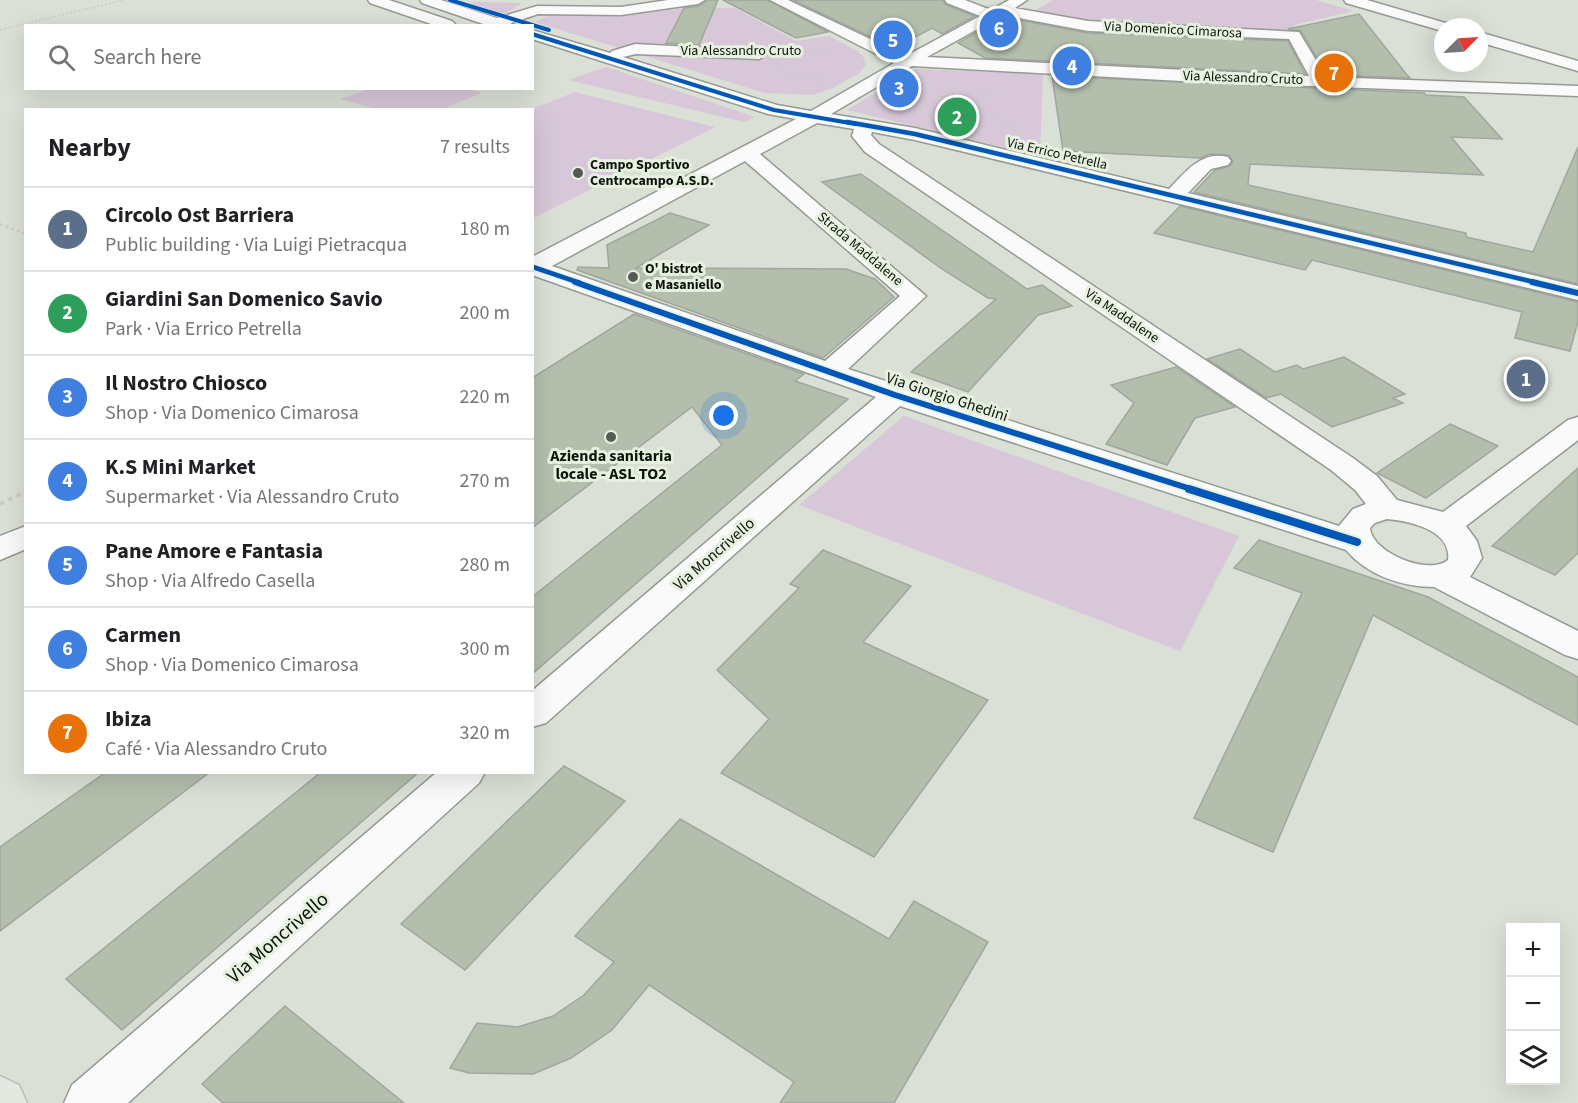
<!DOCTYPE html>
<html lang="en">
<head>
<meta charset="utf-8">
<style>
	:root { --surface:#fff; --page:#f2f2f2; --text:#202124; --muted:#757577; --line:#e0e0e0; --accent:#2563eb }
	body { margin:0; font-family:"Source Sans 3",sans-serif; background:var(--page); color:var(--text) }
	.controls { position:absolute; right:18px; bottom:18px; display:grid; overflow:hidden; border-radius:0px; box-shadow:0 6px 24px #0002 }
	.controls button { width:54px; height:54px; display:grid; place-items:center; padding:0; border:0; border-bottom:2px solid var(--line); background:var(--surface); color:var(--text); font:30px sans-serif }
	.compass { position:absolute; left:1434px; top:18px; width:54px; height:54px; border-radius:50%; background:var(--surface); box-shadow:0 6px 24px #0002; rotate:66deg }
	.you { position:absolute; left:724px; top:416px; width:21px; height:21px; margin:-15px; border:4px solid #fff; border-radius:50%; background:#1a73e8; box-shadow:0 0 0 9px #1a73e833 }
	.badge { display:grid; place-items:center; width:39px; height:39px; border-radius:50%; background:var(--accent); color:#fff; font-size:20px; font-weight:700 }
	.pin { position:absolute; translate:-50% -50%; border:3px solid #fff; box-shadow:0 2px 6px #0006 }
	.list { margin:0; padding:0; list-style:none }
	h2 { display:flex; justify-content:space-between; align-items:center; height:78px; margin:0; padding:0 24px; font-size:26px }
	h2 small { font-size:20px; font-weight:400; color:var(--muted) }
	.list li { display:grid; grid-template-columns:39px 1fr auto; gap:18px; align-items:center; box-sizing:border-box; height:84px; padding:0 24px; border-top:2px solid var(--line) }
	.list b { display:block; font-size:22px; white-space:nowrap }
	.list p { margin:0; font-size:20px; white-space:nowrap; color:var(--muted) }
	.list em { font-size:20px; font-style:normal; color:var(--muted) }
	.icon { flex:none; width:33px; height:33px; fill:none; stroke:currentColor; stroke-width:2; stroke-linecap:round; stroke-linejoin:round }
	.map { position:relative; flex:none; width:1578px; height:1103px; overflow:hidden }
	.search { position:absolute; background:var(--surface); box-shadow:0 6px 24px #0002; left:24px; top:24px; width:510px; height:66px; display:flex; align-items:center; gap:15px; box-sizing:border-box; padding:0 21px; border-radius:0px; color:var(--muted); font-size:22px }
	.panel { position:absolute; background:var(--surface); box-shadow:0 6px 24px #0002; left:24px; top:108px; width:510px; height:666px; border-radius:0px }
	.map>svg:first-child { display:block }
	.green { fill:#d7c7d8 }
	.building { fill:#b3beac; stroke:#a1a69e; stroke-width:1.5 }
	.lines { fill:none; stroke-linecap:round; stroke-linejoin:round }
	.minor-casing { stroke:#959a92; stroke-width:3 }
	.major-casing { stroke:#b8bcb7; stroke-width:3 }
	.path-far2 { stroke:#c9cbc8; stroke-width:1.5; stroke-dasharray:2 2; stroke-linecap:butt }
	.path-far1 { stroke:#c9cbc8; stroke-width:2; stroke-dasharray:3 3; stroke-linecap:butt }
	.path { stroke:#c9cbc8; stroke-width:4; stroke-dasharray:4.5 4.5; stroke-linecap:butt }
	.minor { fill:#f9faf9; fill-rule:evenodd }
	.major { fill:#e3e8e0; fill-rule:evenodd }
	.cycleway-far3-casing { stroke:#e6f1df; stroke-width:5 }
	.cycleway-far2-casing { stroke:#e6f1df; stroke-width:7 }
	.cycleway-far1-casing { stroke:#e6f1df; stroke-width:9 }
	.cycleway-casing { stroke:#e6f1df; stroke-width:12 }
	.cycleway-far3 { stroke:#0057b8; stroke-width:4 }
	.cycleway-far2 { stroke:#0057b8; stroke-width:4.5 }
	.cycleway-far1 { stroke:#0057b8; stroke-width:6 }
	.cycleway { stroke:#0057b8; stroke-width:8 }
	.poi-dot { fill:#565b53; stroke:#e6f1df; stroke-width:2 }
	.labels { text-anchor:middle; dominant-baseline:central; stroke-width:6; stroke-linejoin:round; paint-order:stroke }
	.far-street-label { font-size:14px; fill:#0f130d; stroke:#e6f1df }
	.far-poi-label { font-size:14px; font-weight:bold; fill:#0f130d; stroke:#e6f1df; text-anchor:start }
	.street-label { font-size:16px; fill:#0f130d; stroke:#e6f1df }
	.poi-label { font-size:16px; font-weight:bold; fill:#0f130d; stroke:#e6f1df }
	.near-street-label { font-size:20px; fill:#0f130d; stroke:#e6f1df }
</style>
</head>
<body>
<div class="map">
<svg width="1578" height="1103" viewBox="0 0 1578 1103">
	<rect width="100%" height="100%" fill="#dae0d6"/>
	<g class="green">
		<path d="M1053 0H1316L1353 11 1294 25 1295 36 1088 26 1027 15Z"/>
		<path d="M474 2 521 3V4L504 14 469 6Z"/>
		<path d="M686 8H735L796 41 829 36 858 51 864 58 866 65 859 73 831 89 812 95 765 93 535 22 550 15 617 16Z"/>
		<path d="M606 67 755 117 744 122 568 80Z"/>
		<path d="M915 69 1043 74 1040 156 847 110Z"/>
		<path d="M369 89 464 88 482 93 440 110 376 109 340 99Z"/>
		<path d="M575 92 715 127 533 218 532 109Z"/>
		<path d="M904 416 1239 536 1180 651 799 505Z"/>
	</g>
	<g class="building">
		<path d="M707 0H718L699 45 666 43 684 8 699 6Z"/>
		<path d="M723 0H768L828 32 796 38Z"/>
		<path d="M793 0H943L946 5 975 16 942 34 932 28 902 44 890 46Z"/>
		<path d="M1359 14 1407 75 1410 78 1327 75 1301 31 1288 29Z"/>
		<path d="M1003 17 1088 33 1288 41 1305 74 985 58 958 43Z"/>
		<path d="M1052 76 1424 93 1426 95 1464 97 1502 139 1451 137 1483 175 1250 164 1248 185 1466 233V237L1533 252 1578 147V284L1194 192 1215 170 1230 166 1233 161 1228 155 1210 154 1200 158 1063 151Z"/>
		<path d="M861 174 1027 289 1042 285 1072 306 1038 315 968 392 911 372 996 299 988 298 942 269 822 182Z"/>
		<path d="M1180 206 1578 302V321L1570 351 1515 338 1522 312 1312 260 1305 270 1154 233Z"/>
		<path d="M670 213 709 225 636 268 846 269 875 279 894 297 823 358 577 270 578 267 609 268 607 245Z"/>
		<path d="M634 314 804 374 795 381 848 399 532 674V597L722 445 692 407 532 528V378Z"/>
		<path d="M1240 349 1275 372 1297 365 1303 369 1344 357 1405 394 1393 398 1403 403 1332 427 1281 394 1266 398 1207 359Z"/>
		<path d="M1176 367 1235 407 1195 418 1167 465 1106 444 1134 403 1111 385Z"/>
		<path d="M1450 424 1498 446 1426 498 1377 473Z"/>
		<path d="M1578 468V553L1555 575 1492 546Z"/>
		<path d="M1259 540 1428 597 1578 677V725L1373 615 1273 852 1194 818 1302 593 1234 568Z"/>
		<path d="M823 550 911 586 863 642 988 700 874 857 721 773 769 719 717 670 799 588 790 584Z"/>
		<path d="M564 766 625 801 465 970 401 924Z"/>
		<path d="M106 772H210L0 931V847Z"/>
		<path d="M321 772H419L122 1030 66 979Z"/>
		<path d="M680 819 889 939 914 901 988 942 894 1103H780L794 1082 649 985 612 1030 571 1058 533 1074 469 1073 450 1068 477 1023 518 1027 553 1016 584 995 614 962 575 936Z"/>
		<path d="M285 1006 324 1038 404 1103H223L202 1084Z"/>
	</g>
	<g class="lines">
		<defs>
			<g id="minor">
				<path d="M368 0H389L452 21 455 24 437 26 370 3Z"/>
				<path d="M420 0H441L497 18 537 6 621 7 668 0H705L698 4 621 15 538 14 511 23 512 26H489L422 3Z"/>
				<path d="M770 0H788L906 56 980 16 947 3 945 0H965L991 10 1009 0H1027L1015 8 1088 21 1299 32 1326 77 1578 86V96L1199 82 912 66 831 114 915 128 1169 189C1185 172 1202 150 1228 157L1231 161 1228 165 1211 169 1188 193 1578 286V300L915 140 872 132 871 135 879 144 1353 458 1377 476 1397 500 1443 512 1568 420 1578 417V440L1466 526 1477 541 1482 558 1470 577 1578 631V659L1565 655 1434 587C1402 587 1367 575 1346 550L900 406 546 723 532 727V691L876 397 532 275V257L796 119 768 114 532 39V30L610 53 612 51 635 44 765 51 767 54 759 59 636 54 623 57 777 105 811 111 894 63ZM1003 15 1088 31 1289 39 1309 76 927 57ZM817 123 854 129 852 136 865 152 1331 470 1355 490 1366 504 1353 509 1339 526 848 369 926 296 760 154ZM745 161 900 296 825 361 552 266ZM1387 519C1409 521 1452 530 1448 560 1429 576 1372 553 1370 528L1375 523Z"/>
				<path d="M1344 0H1367L1449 24 1452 27H1443V31L1439 30 1346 3Z"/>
				<path d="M1479 32 1578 61V71L1479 42Z"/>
				<path d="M26 526V549L0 560V536Z"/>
				<path d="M437 772H485L479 783 128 1103H64L72 1085Z"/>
			</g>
			<path id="major" d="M0 1076 19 1085 27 1103H0Z"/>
		</defs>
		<use href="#minor" class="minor-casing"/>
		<use href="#major" class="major-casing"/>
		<g class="path-far2">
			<path d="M0 30 123 0"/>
			<path d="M784 51 830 52"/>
			<path d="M775 70 826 81"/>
			<path d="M993 90 967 100 1004 124"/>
			<path d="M943 96 967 100"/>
			<path d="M920 111 956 87"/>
		</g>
		<g class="path-far1">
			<path d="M1002 122 1015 131"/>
			<path d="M0 224 26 234"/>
		</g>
		<path class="path" d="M0 504 26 491"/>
		<use href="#minor" class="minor"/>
		<use href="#major" class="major"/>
		<defs>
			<g id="cycleway-far3">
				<path d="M450 0 549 30"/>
				<path d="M532 34 774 110 856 124"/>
			</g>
			<g id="cycleway-far2">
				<path d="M847 122 915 134 1538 283"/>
				<path d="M533 267 580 283"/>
			</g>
			<g id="cycleway-far1">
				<path d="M575 282 895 395 1194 490"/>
				<path d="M1532 282 1578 293"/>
			</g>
			<path id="cycleway" d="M1189 489 1357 542"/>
		</defs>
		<use href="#cycleway-far3" class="cycleway-far3-casing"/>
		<use href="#cycleway-far2" class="cycleway-far2-casing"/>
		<use href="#cycleway-far1" class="cycleway-far1-casing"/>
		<use href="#cycleway" class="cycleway-casing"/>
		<use href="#cycleway-far3" class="cycleway-far3"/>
		<use href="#cycleway-far2" class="cycleway-far2"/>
		<use href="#cycleway-far1" class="cycleway-far1"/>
		<use href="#cycleway" class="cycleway"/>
	</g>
	<g class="poi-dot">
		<circle cx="578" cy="173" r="6"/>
		<circle cx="633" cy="277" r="6"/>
		<circle cx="611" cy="437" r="6"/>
	</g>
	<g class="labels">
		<g class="far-street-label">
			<text transform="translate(1173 30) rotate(3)">Via Domenico Cimarosa</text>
			<text x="741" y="51">Via Alessandro Cruto</text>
			<text transform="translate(1243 78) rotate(2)">Via Alessandro Cruto</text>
			<text transform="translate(1057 154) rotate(13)">Via Errico Petrella</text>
			<text transform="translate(860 249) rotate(40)">Strada Maddalene</text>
			<text transform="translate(1122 316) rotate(34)">Via Maddalene</text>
		</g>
		<g class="far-poi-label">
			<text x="590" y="165">Campo Sportivo<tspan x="590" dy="16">Centrocampo A.S.D.</tspan></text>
			<text x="645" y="269">O' bistrot<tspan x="645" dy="16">e Masaniello</tspan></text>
		</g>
		<g class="street-label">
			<text transform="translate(947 397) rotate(18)">Via Giorgio Ghedini</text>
			<text transform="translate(714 554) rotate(-41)">Via Moncrivello</text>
		</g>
		<g class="poi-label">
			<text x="611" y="456">Azienda sanitaria<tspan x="611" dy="18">locale - ASL TO2</tspan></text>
		</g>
		<g class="near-street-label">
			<text transform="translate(278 938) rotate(-41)">Via Moncrivello</text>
		</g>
	</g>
</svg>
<div class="controls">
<button>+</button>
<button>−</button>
<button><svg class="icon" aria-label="layers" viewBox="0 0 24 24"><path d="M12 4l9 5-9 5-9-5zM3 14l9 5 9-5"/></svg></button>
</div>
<svg class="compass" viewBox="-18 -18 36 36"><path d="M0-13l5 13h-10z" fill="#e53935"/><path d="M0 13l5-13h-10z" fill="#757577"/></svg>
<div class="you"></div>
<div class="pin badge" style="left:1526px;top:379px;background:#5c6f8a">1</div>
<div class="pin badge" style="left:957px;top:117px;background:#2e9e5b">2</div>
<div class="pin badge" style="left:899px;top:88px;background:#3f7fe0">3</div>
<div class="pin badge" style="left:1072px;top:66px;background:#3f7fe0">4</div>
<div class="pin badge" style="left:893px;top:40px;background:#3f7fe0">5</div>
<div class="pin badge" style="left:999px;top:28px;background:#3f7fe0">6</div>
<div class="pin badge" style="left:1334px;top:73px;background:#e8710a">7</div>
<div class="search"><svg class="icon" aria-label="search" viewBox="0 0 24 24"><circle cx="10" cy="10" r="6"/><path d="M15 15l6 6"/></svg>Search here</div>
<section class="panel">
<h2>Nearby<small>7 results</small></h2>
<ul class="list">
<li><span class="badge" style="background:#5c6f8a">1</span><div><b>Circolo Ost Barriera</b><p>Public building · Via Luigi Pietracqua</p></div><em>180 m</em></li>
<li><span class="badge" style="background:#2e9e5b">2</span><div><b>Giardini San Domenico Savio</b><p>Park · Via Errico Petrella</p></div><em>200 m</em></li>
<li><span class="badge" style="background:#3f7fe0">3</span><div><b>Il Nostro Chiosco</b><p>Shop · Via Domenico Cimarosa</p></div><em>220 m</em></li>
<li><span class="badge" style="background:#3f7fe0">4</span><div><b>K.S Mini Market</b><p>Supermarket · Via Alessandro Cruto</p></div><em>270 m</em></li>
<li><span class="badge" style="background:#3f7fe0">5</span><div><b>Pane Amore e Fantasia</b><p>Shop · Via Alfredo Casella</p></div><em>280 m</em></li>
<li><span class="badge" style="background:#3f7fe0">6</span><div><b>Carmen</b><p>Shop · Via Domenico Cimarosa</p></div><em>300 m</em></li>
<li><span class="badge" style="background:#e8710a">7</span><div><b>Ibiza</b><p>Café · Via Alessandro Cruto</p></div><em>320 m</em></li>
</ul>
</section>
</div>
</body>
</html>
